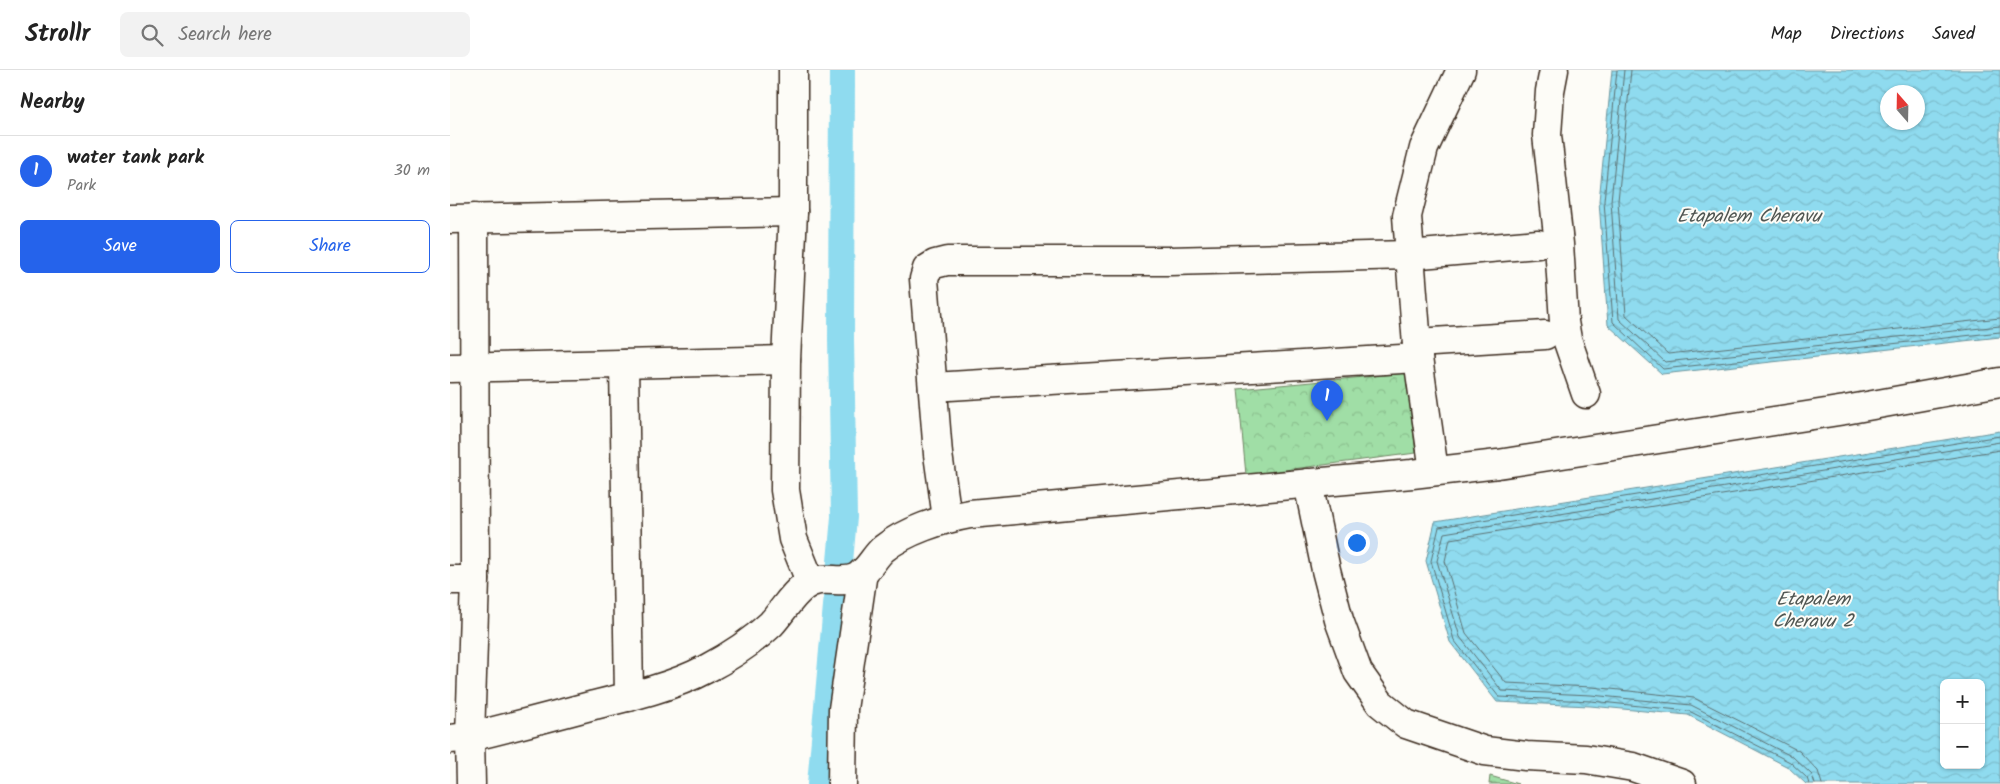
<!DOCTYPE html>
<html lang="en">
<head>
<meta charset="utf-8">
<style>
	:root { --surface:#fff; --page:#f2f2f2; --text:#222; --muted:#767676; --line:#e0e0e0; --accent:#2563eb }
	body { margin:0; font-family:Kalam,sans-serif; background:var(--page); color:var(--text) }
	.controls { position:absolute; right:15px; bottom:15px; display:grid; overflow:hidden; border-radius:8px; box-shadow:0 1px 4px #0004 }
	.controls button { width:45px; height:45px; display:grid; place-items:center; padding:0; border:0; border-bottom:1px solid var(--line); background:var(--surface); color:var(--text); font:25px sans-serif }
	.compass { position:absolute; left:1430px; top:15px; width:45px; height:45px; border-radius:50%; background:var(--surface); box-shadow:0 1px 4px #0004; rotate:340deg }
	.you { position:absolute; left:906px; top:472px; width:18px; height:18px; margin:-12px; border:4px solid #fff; border-radius:50%; background:#1a73e8; box-shadow:0 0 0 8px #1a73e833 }
	.badge { display:grid; place-items:center; width:32px; height:32px; border-radius:50%; background:var(--accent); color:#fff; font-size:16px; font-weight:700 }
	.pin { position:absolute; translate:-50% -41px; filter:drop-shadow(0 1px 2px #0008) }
	.pin::after { content:''; position:absolute; top:26px; width:18px; height:15px; background:inherit; clip-path:polygon(0 0,100% 0,50% 100%) }
	.list { margin:0; padding:0; list-style:none }
	h2 { display:flex; justify-content:space-between; align-items:center; height:65px; margin:0; padding:0 20px; font-size:21px }
	h2 small { font-size:16px; font-weight:400; color:var(--muted) }
	.list li { display:grid; grid-template-columns:32px 1fr auto; gap:15px; align-items:center; box-sizing:border-box; height:70px; padding:0 20px; border-top:1px solid var(--line) }
	.list b { display:block; font-size:19px; white-space:nowrap }
	.list p { margin:0; font-size:16px; white-space:nowrap; color:var(--muted) }
	.list em { font-size:16px; font-style:normal; color:var(--muted) }
	.actions { display:flex; gap:10px; padding:15px 20px }
	.actions a { flex:1; padding:11px 0; border:1px solid var(--accent); border-radius:8px; text-align:center; font-size:18px; color:var(--accent) }
	.actions .main { background:var(--accent); color:#fff }
	.icon { flex:none; width:28px; height:28px; fill:none; stroke:currentColor; stroke-width:2; stroke-linecap:round; stroke-linejoin:round }
	.map { position:relative; flex:none; width:1550px; height:714px; overflow:hidden }
	header { display:flex; align-items:center; gap:30px; box-sizing:border-box; height:70px; padding:0 25px; background:var(--surface); border-bottom:1px solid var(--line) }
	header strong { font-size:24px }
	nav { display:flex; gap:28px; margin-inline-start:auto; font-size:18px }
	.search { width:350px; height:45px; background:var(--page); display:flex; align-items:center; gap:12px; box-sizing:border-box; padding:0 18px; border-radius:8px; color:var(--muted); font-size:19px }
	main { display:flex }
	aside { flex:1; background:var(--surface) }
	.map>svg:first-child { display:block }
	.park { fill:url(#park-crowns); stroke:#6e8462 }
	.water { fill:url(#water-waves); stroke:#6d949b; fill-rule:evenodd }
	.lines { fill:none; stroke-linecap:round; stroke-linejoin:round }
	.shore { stroke:#5d7172; stroke-width:1 }
	.canal { stroke:#8fdbef; stroke-width:26 }
	.minor-casing { stroke:#3b2a1e; stroke-width:31 }
	.minor { stroke:#fdfcf7; stroke-width:28 }
	.labels { text-anchor:middle; dominant-baseline:central; stroke-width:4; stroke-linejoin:round; paint-order:stroke }
	.water-label { font-size:19px; font-style:italic; fill:#505652; stroke:#fdfcf7 }
</style>
</head>
<body>
<header>
<strong>Strollr</strong>
<div class="search"><svg class="icon" aria-label="search" viewBox="0 0 24 24"><circle cx="10" cy="10" r="6"/><path d="M15 15l6 6"/></svg>Search here</div>
<nav><a>Map</a><a>Directions</a><a>Saved</a></nav>
</header>
<main>
<aside>
<h2>Nearby<small></small></h2>
<ul class="list">
<li><span class="badge">1</span><div><b>water tank park</b><p>Park</p></div><em>30 m</em></li>
</ul>
<div class="actions"><a class="main">Save</a><a>Share</a></div>
</aside>
<div class="map">
<svg width="1550" height="714" viewBox="0 0 1550 714">
	<defs>
		<pattern id="park-crowns" width="20" height="18" patternUnits="userSpaceOnUse" patternTransform="scale(1.25)"><rect width="20" height="18" fill="#a0dea6"/><path d="M2 6a3 3 0 1 1 6 0M12 15a3 3 0 1 1 6 0" fill="none" stroke="#8bbf8e"/></pattern>
		<pattern id="water-waves" width="16" height="10" patternUnits="userSpaceOnUse" patternTransform="scale(1.25)"><rect width="16" height="10" fill="#8fdbef"/><path d="M0 5q4-4 8 0t8 0" fill="none" stroke="#7cbccc"/></pattern>
	</defs>
	<rect width="100%" height="100%" fill="#fdfcf7"/>
	<filter id="ink" filterUnits="userSpaceOnUse"><feTurbulence type="fractalNoise" baseFrequency=".02" numOctaves="2"/><feDisplacementMap in="SourceGraphic" scale="10" xChannelSelector="R" yChannelSelector="G"/><feConvolveMatrix kernelMatrix="1 2 1 2 8 2 1 2 1" color-interpolation-filters="sRGB"/></filter>
	<g filter="url(#ink)">
		<g class="park">
			<path d="M956 303 966 383 796 405 788 319Z"/>
			<path d="M1040 706 1068 714H1039Z"/>
		</g>
		<g class="water">
			<path d="M1162 0H1550V267L1212 304 1158 255 1149 131ZM1438 22H1468V52H1438Z"/>
			<path d="M1550 361V714H1356L1338 697 1238 645 1140 636 1047 632 1000 572 976 491 985 452ZM1494 613H1531V695H1494Z"/>
		</g>
		<g class="lines">
			<g class="shore">
				<path d="M1167 0 1154 131 1163 252 1213 299 1550 262"/>
				<path d="M1174 0 1161 131 1169 249 1215 292 1550 256"/>
				<path d="M1181 0 1168 131 1176 245 1218 284 1550 248"/>
				<path d="M1359 714 1357 708 1340 692 1239 641 1141 631 1049 627 1004 570 981 491 989 457 1550 366"/>
				<path d="M1365 714 1362 705 1343 687 1241 635 1141 625 1052 621 1010 567 987 491 994 463 1550 372"/>
				<path d="M1372 714 1368 701 1349 681 1244 628 1142 617 1056 613 1016 563 995 491 1000 469 1550 380"/>
			</g>
			<path class="canal" d="M370 714 394 447 391 269 392 0"/>
			<defs>
				<g id="minor">
					<path d="M343 0V142L336 290 335 420 343 469 360 511"/>
					<path d="M1104 0 1100 21 1097 65 1109 174 1114 252 1117 269 1136 324"/>
					<path d="M0 149 343 142"/>
					<path d="M967 273 1095 265"/>
					<path d="M174 294 179 627"/>
					<path d="M0 298 336 290"/>
					<path d="M483 317 968 288"/>
					<path d="M984 401 968 288 957 146 974 78 1011 0"/>
					<path d="M858 413 876 500 889 550 908 602 930 633 956 654 1035 681 1076 686 1136 689 1183 697 1232 714"/>
					<path d="M497 448 488 384 474 209 477 199 485 194 497 191H719L959 185 1088 174"/>
					<path d="M0 510H25"/>
					<path d="M0 669 20 667C61 657 103 646 144 635 182 626 222 617 256 599 279 587 302 572 321 554 332 542 341 526 353 517 371 502 391 516 407 507 418 501 424 487 433 479 455 461 492 449 520 444L962 404 1048 394 1395 340 1550 312"/>
					<path d="M21 714 20 667 25 510 24 148"/>
					<path d="M392 714 393 639 413 502"/>
				</g>
			</defs>
			<use href="#minor" class="minor-casing"/>
			<use href="#minor" class="minor"/>
		</g>
	</g>
	<g class="labels">
		<g class="water-label">
			<text x="1299" y="147">Etapalem Cheravu</text>
			<text x="1363" y="530">Etapalem<tspan x="1363" dy="22">Cheravu 2</tspan></text>
		</g>
	</g>
</svg>
<div class="controls">
<button>+</button>
<button>−</button>
</div>
<svg class="compass" viewBox="-18 -18 36 36"><path d="M0-13l5 13h-10z" fill="#e53935"/><path d="M0 13l5-13h-10z" fill="#767676"/></svg>
<div class="you"></div>
<div class="pin badge" style="left:877px;top:351px">1</div>
</div>
</main>
</body>
</html>
